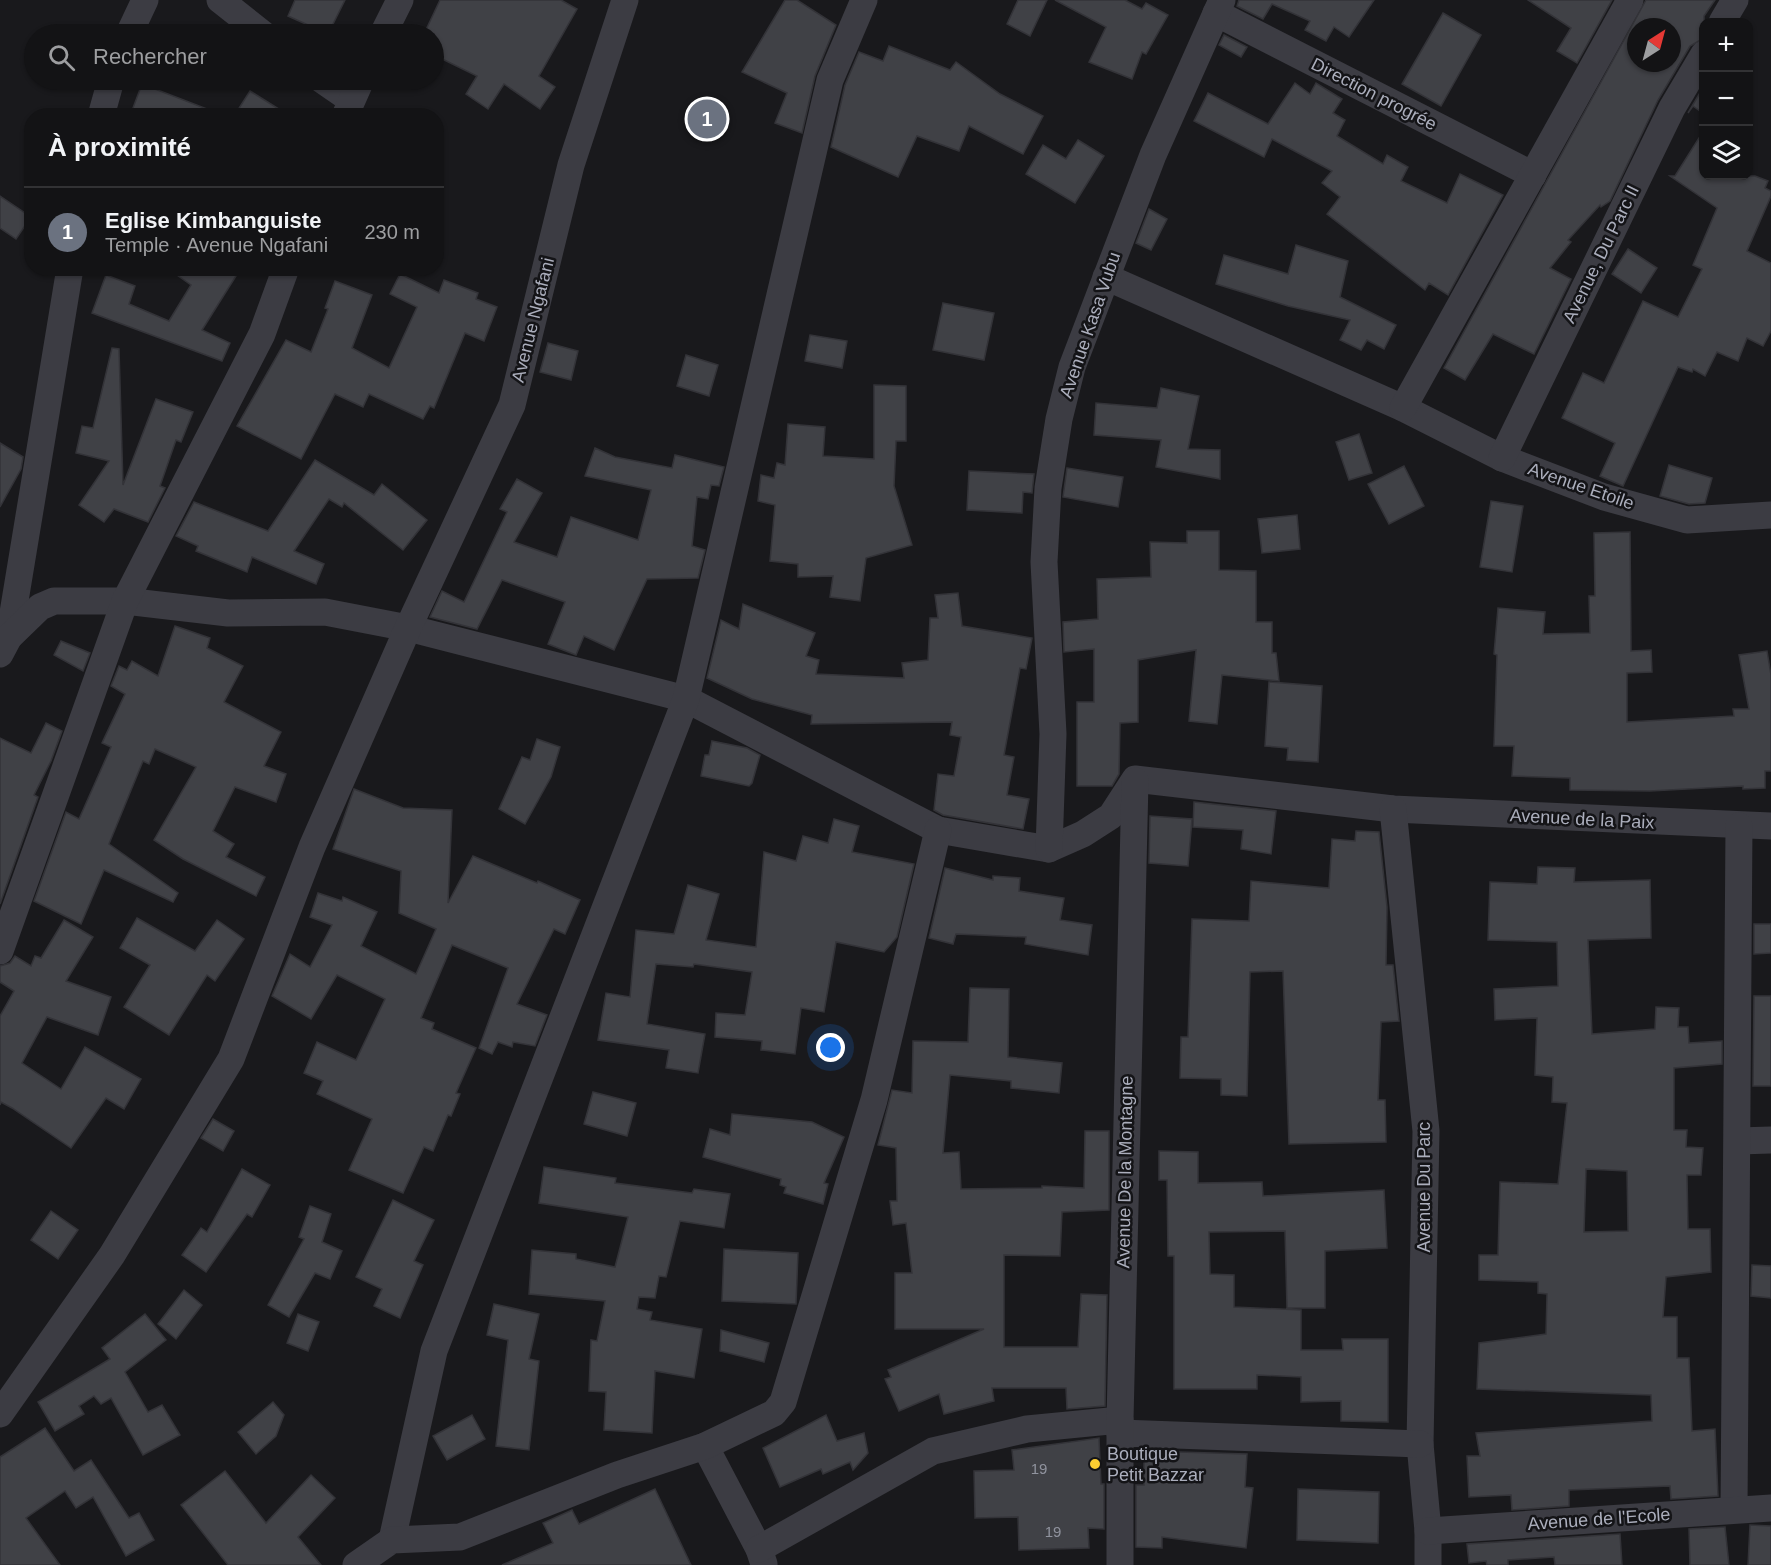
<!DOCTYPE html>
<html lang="fr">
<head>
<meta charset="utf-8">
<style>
	:root { --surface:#131315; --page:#1c1c1e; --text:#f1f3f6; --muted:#9d9ea0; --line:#323234; --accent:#ea580c }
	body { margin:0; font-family:Helvetica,sans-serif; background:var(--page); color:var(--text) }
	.controls { position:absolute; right:18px; top:18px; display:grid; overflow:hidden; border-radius:12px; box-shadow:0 2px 4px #0004 }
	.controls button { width:54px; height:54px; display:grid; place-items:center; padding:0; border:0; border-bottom:2px solid var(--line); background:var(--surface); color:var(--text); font:30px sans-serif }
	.compass { position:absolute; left:1627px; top:18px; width:54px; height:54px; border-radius:50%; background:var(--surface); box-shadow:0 2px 4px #0004; rotate:36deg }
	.you { position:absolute; left:831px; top:1048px; width:21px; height:21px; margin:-15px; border:4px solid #fff; border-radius:50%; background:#1a73e8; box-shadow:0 0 0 9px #1a73e833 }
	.badge { display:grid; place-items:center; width:39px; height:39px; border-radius:50%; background:var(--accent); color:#fff; font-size:20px; font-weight:700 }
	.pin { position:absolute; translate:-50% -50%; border:3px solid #fff; box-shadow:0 2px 6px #0006 }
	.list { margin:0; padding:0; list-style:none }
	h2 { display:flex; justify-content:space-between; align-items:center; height:78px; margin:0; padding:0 24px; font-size:26px }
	h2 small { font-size:20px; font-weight:400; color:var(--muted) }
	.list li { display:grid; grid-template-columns:39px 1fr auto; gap:18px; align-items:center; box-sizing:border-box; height:90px; padding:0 24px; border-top:2px solid var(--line) }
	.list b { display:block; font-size:22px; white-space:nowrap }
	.list p { margin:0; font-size:20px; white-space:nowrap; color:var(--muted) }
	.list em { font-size:20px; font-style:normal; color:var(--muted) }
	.icon { flex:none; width:33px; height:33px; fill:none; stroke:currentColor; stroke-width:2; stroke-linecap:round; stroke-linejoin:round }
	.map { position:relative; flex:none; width:1771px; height:1565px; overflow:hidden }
	.search { position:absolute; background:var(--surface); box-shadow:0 2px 4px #0004; left:24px; top:24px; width:420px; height:66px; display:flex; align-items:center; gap:15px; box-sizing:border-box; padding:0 21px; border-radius:33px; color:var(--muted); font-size:22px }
	.panel { position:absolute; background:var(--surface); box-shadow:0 2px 4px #0004; left:24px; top:108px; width:420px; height:168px; border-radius:24px }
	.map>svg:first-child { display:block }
	.building { fill:#404146; stroke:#333338; stroke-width:1.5; fill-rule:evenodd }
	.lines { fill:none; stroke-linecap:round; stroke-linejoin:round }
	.minor { stroke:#3c3c43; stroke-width:27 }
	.poi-dot { fill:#fccd31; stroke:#141417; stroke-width:2 }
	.labels { text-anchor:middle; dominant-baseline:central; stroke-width:5; stroke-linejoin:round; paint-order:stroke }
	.number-label { font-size:15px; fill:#90939e }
	.street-label { font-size:18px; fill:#abaebc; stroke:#141417 }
	.poi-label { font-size:18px; fill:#abaebc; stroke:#141417; text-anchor:start }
</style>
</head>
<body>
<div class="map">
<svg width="1771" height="1565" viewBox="0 0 1771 1565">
	<rect width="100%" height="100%" fill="#19191c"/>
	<g class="building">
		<path d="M295 0H345L328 34 288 16Z"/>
		<path d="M440 0H561L577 9 539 76 555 87 540 109 504 84 488 109 466 94 477 76 434 55V34H424Z"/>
		<path d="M785 0H797L836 25 815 76 802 133 775 123 787 93 742 72Z"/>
		<path d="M1018 0H1047L1030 36 1007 24Z"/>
		<path d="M1055 0H1125L1142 9 1146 3 1168 15 1146 54 1142 52 1132 79 1089 62 1106 27Z"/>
		<path d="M1239 0H1374L1349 37 1334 27 1326 41 1305 30 1310 21 1272 4 1263 19 1237 6Z"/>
		<path d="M1528 0H1612L1577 63 1557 51 1571 28Z"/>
		<path d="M1646 0H1715L1704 16V38L1690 46 1658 100 1610 201 1601 207 1600 205 1568 240 1571 242 1550 268 1571 279 1534 354 1493 334 1465 380 1444 368ZM1636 27H1672V63H1636Z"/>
		<path d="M1443 13 1481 35 1441 106 1402 84Z"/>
		<path d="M1224 35 1247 47 1241 57 1219 45Z"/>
		<path d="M889 46 950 70 956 62 1000 94 1043 116 1023 154 969 126 959 151 917 136 898 177 831 147 845 85 859 52 883 61Z"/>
		<path d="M1295 83 1310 94 1316 83 1342 99 1333 113 1345 120 1337 136 1383 164 1387 155 1408 167 1401 181 1447 203 1460 174 1503 195 1448 295 1429 283 1425 290 1327 214 1340 197 1322 183 1332 171 1272 139 1264 157 1194 121 1208 93 1268 124Z"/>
		<path d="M142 84 220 114V116H130Z"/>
		<path d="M1704 86V114L1693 106 1688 113Z"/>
		<path d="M250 91 290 116H234Z"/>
		<path d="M1704 130V176H1755L1768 181 1765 188 1771 191V196L1747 251 1771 263V331L1763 346 1747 338 1738 361 1717 352 1705 376 1693 369 1692 372 1678 367 1623 486 1600 476 1615 443 1562 418 1583 373 1604 383 1643 301 1678 317 1702 269 1693 265 1717 208 1670 176H1675Z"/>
		<path d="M1078 140 1104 156 1075 203 1026 174 1043 145 1066 159Z"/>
		<path d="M0 196 31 217 16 239 0 228Z"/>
		<path d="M1149 209 1167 219 1151 250 1136 243Z"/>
		<path d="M1296 245 1348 261 1340 297 1396 325 1384 349 1367 340 1361 350 1340 340 1350 320 1288 306 1216 284 1224 255 1288 274Z"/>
		<path d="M1628 249 1657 268 1641 293 1612 274Z"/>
		<path d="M167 268H224L236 276 202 330 230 343 222 361 92 313 106 275 135 286 129 304 169 321 191 285Z"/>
		<path d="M400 274 439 293 444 280 478 293 476 299 497 307 484 341 465 333 434 408 430 406 423 419 369 394 363 407 335 394 301 459 237 426 286 340 311 352 328 309 325 308 335 281 372 295 352 348 389 368 417 307 390 294Z"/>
		<path d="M943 303 994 313 984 360 933 350Z"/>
		<path d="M810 335 847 341 842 368 805 361Z"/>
		<path d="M548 343 578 351 571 380 540 372Z"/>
		<path d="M112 348 119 349 123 485 156 399 193 412 181 442 176 440 160 486 165 488 148 522 114 509 104 522 79 505 109 461 76 453 82 426 93 428Z"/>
		<path d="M686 355 718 365 709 396 677 386Z"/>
		<path d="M874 385 906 386V441H896L894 486 912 545 866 558 860 601 830 597 833 576 798 577V564L770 561 775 505 758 501 761 475 774 478 777 463 785 465 788 424 825 427 823 456 874 459Z"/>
		<path d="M1161 388 1199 396 1188 449 1220 450V479L1156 467 1161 440 1094 435 1096 403 1157 408Z"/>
		<path d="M1359 434 1372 473 1349 480 1336 442Z"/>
		<path d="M0 443 23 457 21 469 0 507Z"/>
		<path d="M595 448 615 457 672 468 675 455 724 467 719 486 711 485 708 499 697 497 692 546 705 550 698 578 647 579 614 650 584 636 576 655 548 644 565 602 502 580 477 629 430 617 442 591 464 602 507 512 500 509 517 479 542 493 514 542 557 557 571 517 638 540 651 490 585 476Z"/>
		<path d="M315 460 374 495 382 484 427 520 403 550 344 503 342 507 329 499 294 551 324 564 316 584 252 557 247 572 196 551 198 546 176 536 194 502 268 531Z"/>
		<path d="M1669 465 1712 478 1705 503 1689 504 1660 496Z"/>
		<path d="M1404 466 1424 506 1389 524 1368 484Z"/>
		<path d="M1067 468 1123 477 1118 507 1063 497Z"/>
		<path d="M969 471 1034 474 1032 493 1023 492 1022 513 967 510Z"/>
		<path d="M1491 501 1523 506 1512 572 1480 567Z"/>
		<path d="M1297 515 1300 549 1262 553 1258 519Z"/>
		<path d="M1187 531H1219V570L1256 571V622H1272V653H1276L1279 681 1222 675 1217 724 1189 721 1196 650 1138 660V722L1120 723 1119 774 1112 786H1077V702H1094V649L1064 652 1063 622 1098 619 1097 579 1151 577 1150 542 1187 543Z"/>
		<path d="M1630 532 1631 651 1651 650 1652 672 1627 673V722L1734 716 1733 709H1749L1739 655 1767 651 1771 675V771H1765V788L1743 789V786L1650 791 1570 790V778L1512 776 1514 746H1494L1497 655 1494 654 1498 608 1545 612 1543 634 1590 633 1589 596H1595L1594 533Z"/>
		<path d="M958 593 962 626 1032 638 1026 669 1020 668 1004 755 1014 757 1007 795 1029 799 1023 829 943 815 934 810 938 774 954 776 961 737 950 735 952 722 811 724 812 715 752 699 707 678 721 620 739 629 743 604 815 633 806 656 819 660 816 674 904 678 902 663 928 660 930 618H938L935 595Z"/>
		<path d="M175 626 210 638 207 648 243 666 224 702 281 732 264 766 286 774 276 802 235 787 213 831 234 844 226 857 265 877 256 896 183 859 154 840 196 767 155 749 149 764 143 761 109 844 178 893 173 902 104 870 81 924 34 901 66 812 79 819 111 747 102 743 125 694 111 686 119 666 127 670 132 661 158 676Z"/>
		<path d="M61 641 90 653 83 671 54 655Z"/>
		<path d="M1269 682 1322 686 1318 762 1287 760 1288 748 1265 746Z"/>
		<path d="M46 723 62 731 51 761 34 795 38 797 0 904V738L31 753Z"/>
		<path d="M537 739 560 747 551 777 525 824 499 809 522 757 530 760Z"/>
		<path d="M712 741 747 748 760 755 752 783 749 786 701 776 705 755H709Z"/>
		<path d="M354 789 403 808 452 810 448 903 473 856 537 883 538 881 580 900 565 934 554 929 517 1004 547 1015 535 1046 513 1042 512 1047 498 1042 492 1054 479 1048 508 968 452 945 421 1018 434 1023 432 1029 476 1048 456 1093 460 1094 451 1116 448 1115 433 1151 424 1147 403 1193 349 1170 372 1119 317 1094 323 1081 304 1073 317 1042 356 1060 385 999 337 975 311 1019 272 996 290 954 310 967 332 925 310 917 318 893 342 901 343 897 377 912 361 946 416 974 436 929 399 913 401 871 333 849Z"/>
		<path d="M1194 802 1276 811 1271 854 1241 849 1243 830 1193 827Z"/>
		<path d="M1150 816 1192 819 1188 866 1149 863Z"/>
		<path d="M834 819 859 826 852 852 914 864 897 937 884 952 836 942 824 1012 801 1008 795 1054 761 1050 762 1041 715 1037 716 1013 745 1015 752 972 694 964 693 967 656 964 647 1024 705 1034 698 1073 666 1068 669 1050 598 1040 606 993 630 997 636 930 674 934 688 885 719 894 706 940 756 947 764 852 796 861 803 836 828 843Z"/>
		<path d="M1356 831 1379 832 1387 907 1386 965H1393L1399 1021 1381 1022 1378 1100H1385L1386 1142 1289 1144 1283 971 1250 972 1247 1096 1221 1095V1079L1180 1078 1181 1037H1188L1192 919 1249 921 1251 881 1329 888 1332 839 1355 841Z"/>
		<path d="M1538 867 1575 868 1574 882 1650 880 1651 938 1588 940 1592 1034 1655 1029 1656 1007 1679 1008 1678 1027H1688L1689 1043 1722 1041V1064L1674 1068V1130H1687L1686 1147 1703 1148 1701 1175H1687L1688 1229H1710L1711 1272 1666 1277 1663 1317H1677V1358H1689L1692 1431 1715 1429 1718 1496 1671 1499 1670 1486 1569 1490V1506L1512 1510 1511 1495 1469 1497 1467 1456H1480L1476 1433 1652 1421 1651 1395 1477 1389 1479 1343 1546 1334 1547 1294 1538 1293V1282L1479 1280V1255H1498L1500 1182 1558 1184 1567 1103 1552 1102 1553 1077 1535 1075 1537 1018 1495 1020 1494 989 1558 986 1557 942 1488 940 1490 882 1537 884ZM1586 1169 1627 1171 1628 1231 1584 1232Z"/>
		<path d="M945 868 993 880V876L1020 878 1019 891 1064 898 1060 920 1092 925 1088 955 1025 944 1026 937 956 934 953 944 929 938Z"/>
		<path d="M137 918 195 951 217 920 244 939 215 981 207 975 169 1035 124 1007 150 965 120 948Z"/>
		<path d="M64 920 93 937 66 981 111 997 98 1035 47 1017 22 1063 61 1089 85 1047 141 1079 124 1109 106 1098 71 1148 12 1108 1 1102 0 1105V1016L14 991 0 982V966L10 963 15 956 31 966 35 956 41 958Z"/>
		<path d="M1754 924H1771V953L1754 954Z"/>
		<path d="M970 988 1009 989 1008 1057 1062 1063 1059 1093 1011 1088V1081L950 1075 943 1153 959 1152 961 1189 1042 1188V1186L1084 1188 1085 1131H1109V1210L1062 1212 1060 1256 1004 1255V1347H1078L1081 1294 1107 1295 1105 1406 1067 1409 1066 1388H992L994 1401 944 1414 939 1394 899 1411 885 1379 891 1377 888 1370 984 1329H895V1273H912L906 1223 893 1225 890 1201H897L896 1148 878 1145 892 1090 912 1093 913 1041 968 1042Z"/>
		<path d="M1754 996H1771V1086H1753Z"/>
		<path d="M593 1092 636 1103 627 1136 584 1124Z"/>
		<path d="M732 1114 812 1122 844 1137 824 1183 828 1184 823 1204 784 1193 786 1187 780 1185 781 1179 703 1157 710 1129 730 1135Z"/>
		<path d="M213 1119 234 1131 223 1151 201 1138Z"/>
		<path d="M1159 1151 1198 1152V1183L1262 1182 1263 1196 1384 1190 1387 1248 1325 1251V1308H1287L1285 1231 1209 1232 1210 1274 1234 1275V1307L1301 1310V1350H1343L1342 1339H1388V1422L1341 1421V1401L1301 1402V1377L1257 1375V1389H1174V1256H1168L1167 1180H1159Z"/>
		<path d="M544 1167 616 1178 615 1183 692 1193 694 1189 730 1194 724 1228 680 1221 666 1277 659 1276 655 1298 639 1297 637 1309 652 1312 650 1320 702 1329 694 1378 655 1371 652 1433 604 1430 606 1392 589 1391 591 1340 597 1341 605 1301 529 1294 532 1250 576 1254V1259L615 1267 628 1217 539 1203Z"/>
		<path d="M242 1169 270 1185 252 1217 247 1214 206 1272 182 1255 201 1228 207 1232Z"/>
		<path d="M393 1200 434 1220 414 1261 423 1265 400 1318 374 1306 382 1289 356 1277Z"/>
		<path d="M310 1206 331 1214 322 1242 342 1251 330 1279 315 1273 289 1317 268 1305 304 1239 299 1237Z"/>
		<path d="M51 1211 78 1230 58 1259 31 1240Z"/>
		<path d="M724 1249 798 1253 796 1304 722 1301Z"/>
		<path d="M1752 1265 1771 1266V1298L1751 1296Z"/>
		<path d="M184 1290 202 1305 176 1339 158 1324Z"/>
		<path d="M494 1304 539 1314 529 1359 539 1361 529 1450 496 1446 508 1340 487 1335Z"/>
		<path d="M145 1314 166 1340 125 1372 148 1412 162 1405 180 1435 143 1455 111 1398 101 1404 94 1396 79 1406 84 1414 55 1431 38 1402 110 1359 102 1348Z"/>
		<path d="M298 1314 319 1322 308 1351 287 1343Z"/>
		<path d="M721 1330 769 1343 764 1362 720 1351Z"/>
		<path d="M273 1402 284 1415 276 1436 256 1454 238 1432Z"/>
		<path d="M472 1415 485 1439 447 1460 433 1436Z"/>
		<path d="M826 1415 837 1441 864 1433 868 1453 853 1470 850 1462 823 1474 821 1469 780 1487 763 1448Z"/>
		<path d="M45 1428 74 1471 91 1460 129 1518 139 1513 154 1540 126 1556 93 1497 76 1508 65 1491 26 1518 60 1565H0V1457Z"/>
		<path d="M1099 1438 1101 1484H1104V1529L1088 1528 1089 1548 1019 1550 1018 1517 975 1518 974 1471 1014 1470 1012 1450Z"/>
		<path d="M1144 1451 1247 1454 1245 1487 1253 1488 1246 1548 1162 1537V1548L1136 1547V1485H1144Z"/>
		<path d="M225 1471 266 1523 311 1475 335 1498 298 1537 321 1565H228L181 1505Z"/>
		<path d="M655 1489 691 1565H502L553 1543 543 1523 572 1510 579 1524Z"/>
		<path d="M1298 1489 1379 1492 1378 1543 1297 1540Z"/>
		<path d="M1750 1525 1771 1526V1565H1748Z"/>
		<path d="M1725 1527 1729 1565H1690L1689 1529Z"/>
		<path d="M1620 1534 1622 1565H1555L1554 1557 1508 1560V1565H1487L1486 1561 1469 1563 1467 1544Z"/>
	</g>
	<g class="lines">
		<g class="minor">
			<path d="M220 0 263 34"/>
			<path d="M1216 13 1533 175"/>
			<path d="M1722 22 1735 0"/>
			<path d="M129 34 145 0"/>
			<path d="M383 34 400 0"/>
			<path d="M322 80 351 100"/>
			<path d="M101 116 111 80"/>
			<path d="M345 116 361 80"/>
			<path d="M1106 277 1403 408 1502 458 1604 497 1687 520 1771 515"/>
			<path d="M1403 408 1630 0"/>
			<path d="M1502 458 1672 108 1704 54"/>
			<path d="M9 637 70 268"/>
			<path d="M0 654 9 637 40 607 54 601H125L228 613 325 612 408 628 686 699 938 830 1049 849 1083 834 1111 816 1135 779 1393 809 1771 826"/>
			<path d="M1393 809 1426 1131 1420 1444 1428 1531V1565"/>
			<path d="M1049 849 1053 734 1044 562 1048 488 1059 419 1072 367 1153 155 1222 0"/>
			<path d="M0 951 125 601 262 334 286 268"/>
			<path d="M1738 1141 1771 1140"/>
			<path d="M0 1414 112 1255 231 1059 312 847 408 628 512 405 571 165 625 0"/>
			<path d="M1120 1433 1420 1444"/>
			<path d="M705 1446 759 1549 764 1564"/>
			<path d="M1734 1509 1739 826"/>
			<path d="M1428 1531 1771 1508"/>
			<path d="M392 1540 434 1351 686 699 830 80 864 0"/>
			<path d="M759 1549 933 1451 1027 1429 1120 1420"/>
			<path d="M356 1565 392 1540 460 1537 617 1475 705 1446 774 1413 783 1402 874 1100 938 830"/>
			<path d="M1120 1565V1420L1135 781"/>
		</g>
	</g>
	<circle class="poi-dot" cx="1095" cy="1464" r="6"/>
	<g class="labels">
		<g class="number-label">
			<text x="1039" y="1468">19</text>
			<text x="1053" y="1531">19</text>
		</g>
		<g class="street-label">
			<text transform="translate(1374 94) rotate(27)">Direction progrée</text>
			<text transform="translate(1601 254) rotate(-64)">Avenue, Du Parc II</text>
			<text transform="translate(533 320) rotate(-76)">Avenue Ngafani</text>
			<text transform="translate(1090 325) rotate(-71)">Avenue Kasa Vubu</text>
			<text transform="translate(1581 486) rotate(19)">Avenue Etoile</text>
			<text transform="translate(1582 819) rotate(3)">Avenue de la Paix</text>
			<text transform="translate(1125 1172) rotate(-89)">Avenue De la Montagne</text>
			<text transform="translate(1424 1187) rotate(-90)">Avenue Du Parc</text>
			<text transform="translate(1599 1519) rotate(-4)">Avenue de l'Ecole</text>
		</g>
		<g class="poi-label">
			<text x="1107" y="1454">Boutique<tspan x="1107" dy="21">Petit Bazzar</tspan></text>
		</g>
	</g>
</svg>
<div class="controls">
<button>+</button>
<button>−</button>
<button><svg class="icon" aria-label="layers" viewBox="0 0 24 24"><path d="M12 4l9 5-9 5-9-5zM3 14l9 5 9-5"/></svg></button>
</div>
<svg class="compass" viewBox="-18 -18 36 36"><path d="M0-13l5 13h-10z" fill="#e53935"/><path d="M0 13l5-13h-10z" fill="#9d9ea0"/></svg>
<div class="you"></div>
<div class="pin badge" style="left:707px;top:119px;background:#6b7280">1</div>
<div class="search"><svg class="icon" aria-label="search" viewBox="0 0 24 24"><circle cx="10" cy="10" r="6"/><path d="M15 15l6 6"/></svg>Rechercher</div>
<section class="panel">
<h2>À proximité<small></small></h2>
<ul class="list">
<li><span class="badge" style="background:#6b7280">1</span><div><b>Eglise Kimbanguiste</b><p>Temple · Avenue Ngafani</p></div><em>230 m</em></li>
</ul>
</section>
</div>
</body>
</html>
